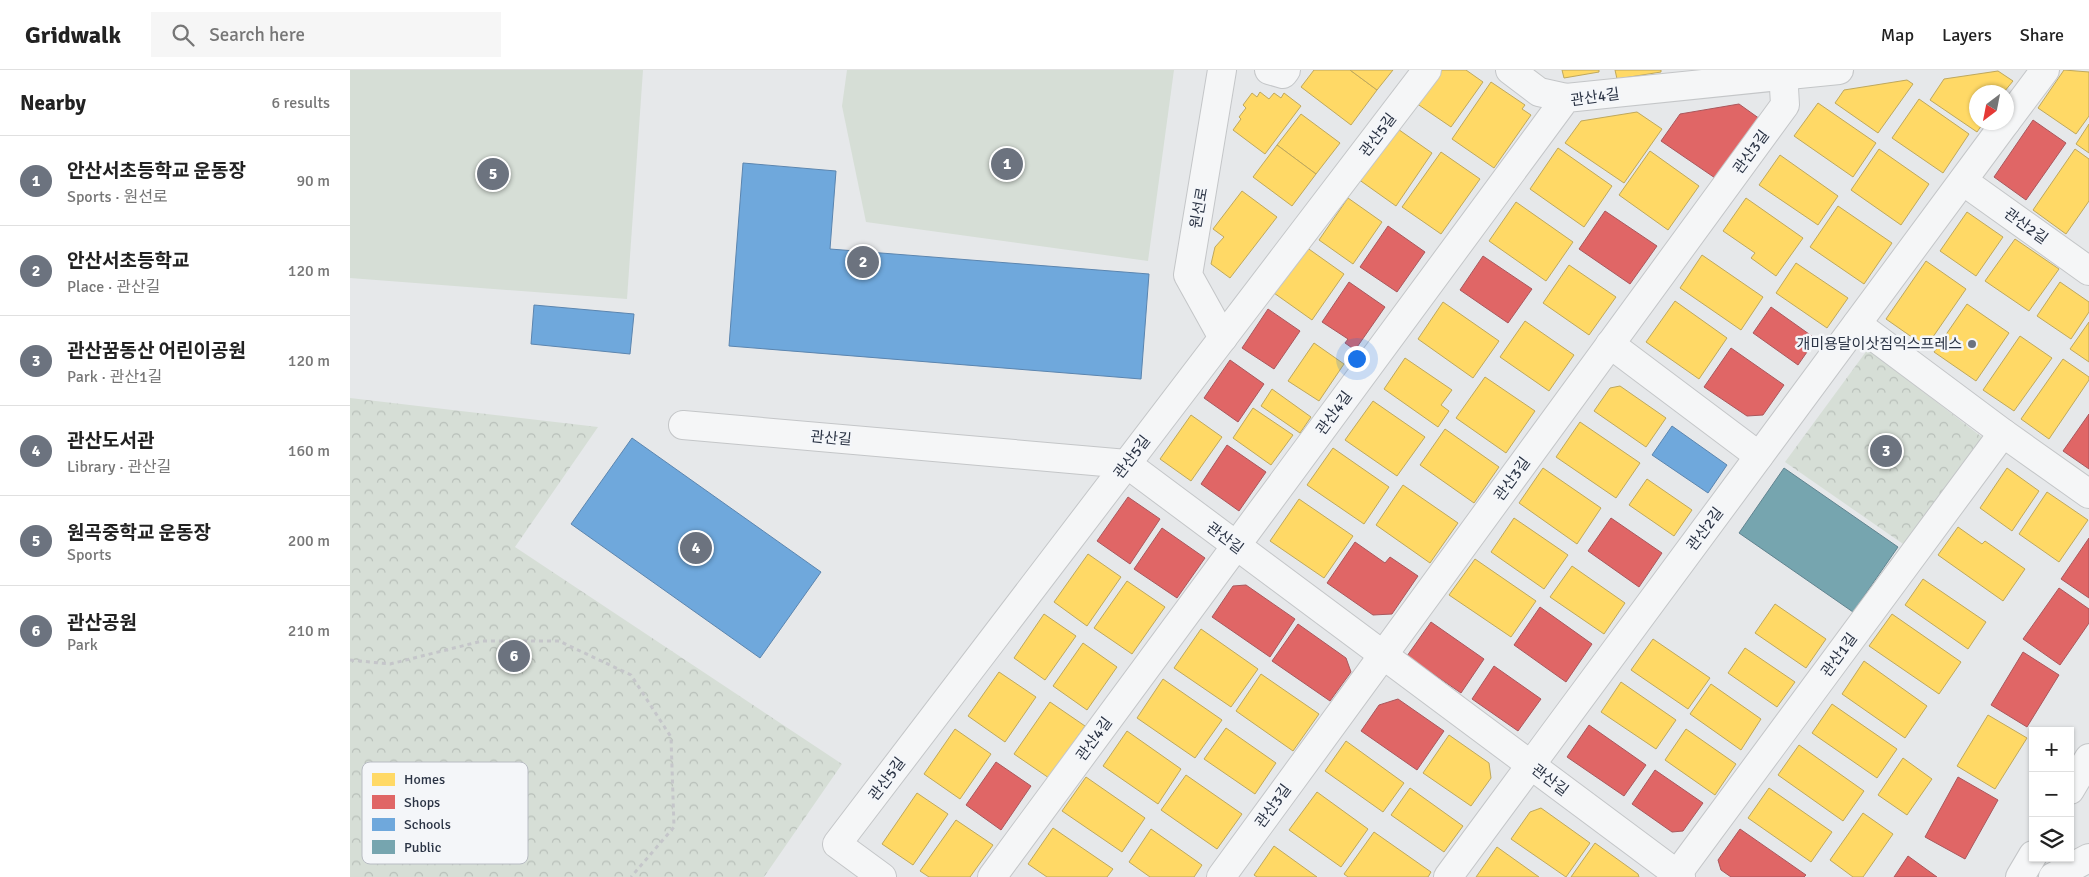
<!DOCTYPE html>
<html lang="en">
<head>
<meta charset="utf-8">
<style>
	:root { --surface:#fff; --page:#f6f6f6; --text:#222; --muted:#767676; --line:#e0e0e0; --accent:#6c737f }
	body { margin:0; font-family:Signika,"Noto Sans KR",sans-serif; background:var(--page); color:var(--text) }
	.controls { position:absolute; right:15px; bottom:15px; display:grid; overflow:hidden; border-radius:0px; box-shadow:0 1px 4px #0004 }
	.controls button { width:45px; height:45px; display:grid; place-items:center; padding:0; border:0; border-bottom:1px solid var(--line); background:var(--surface); color:var(--text); font:25px sans-serif }
	.compass { position:absolute; left:1619px; top:15px; width:45px; height:45px; border-radius:50%; background:var(--surface); box-shadow:0 1px 4px #0004; rotate:212deg }
	.you { position:absolute; left:1006px; top:288px; width:18px; height:18px; margin:-12px; border:4px solid #fff; border-radius:50%; background:#1a73e8; box-shadow:0 0 0 8px #1a73e833 }
	.badge { display:grid; place-items:center; width:32px; height:32px; border-radius:50%; background:var(--accent); color:#fff; font-size:16px; font-weight:700 }
	.pin { position:absolute; translate:-50% -50%; border:2px solid #fff; box-shadow:0 1px 5px #0006 }
	.list { margin:0; padding:0; list-style:none }
	h2 { display:flex; justify-content:space-between; align-items:center; height:65px; margin:0; padding:0 20px; font-size:21px }
	h2 small { font-size:16px; font-weight:400; color:var(--muted) }
	.list li { display:grid; grid-template-columns:32px 1fr auto; gap:15px; align-items:center; box-sizing:border-box; height:90px; padding:0 20px; border-top:1px solid var(--line) }
	.list b { display:block; font-size:19px; white-space:nowrap }
	.list p { margin:0; font-size:16px; white-space:nowrap; color:var(--muted) }
	.list em { font-size:16px; font-style:normal; color:var(--muted) }
	.icon { flex:none; width:28px; height:28px; fill:none; stroke:currentColor; stroke-width:2; stroke-linecap:round; stroke-linejoin:round }
	.map { position:relative; flex:none; width:1739px; height:807px; overflow:hidden }
	header { display:flex; align-items:center; gap:30px; box-sizing:border-box; height:70px; padding:0 25px; background:var(--surface); border-bottom:1px solid var(--line) }
	header strong { font-size:24px }
	nav { display:flex; gap:28px; margin-inline-start:auto; font-size:18px }
	.search { width:350px; height:45px; background:var(--page); display:flex; align-items:center; gap:12px; box-sizing:border-box; padding:0 18px; border-radius:0px; color:var(--muted); font-size:19px }
	main { display:flex }
	aside { flex:1; background:var(--surface) }
	.map>svg:first-child { display:block }
	.grass { fill:#d6ded6 }
	.forest { fill:url(#forest-crowns) }
	.homes { fill:#ffd966; stroke:#bfa85c }
	.shops { fill:#e06666; stroke:#aa575c }
	.schools { fill:#6fa8dc; stroke:#5b85af }
	.public { fill:#76a5af; stroke:#60838f }
	.lines { fill:none; stroke-linecap:round; stroke-linejoin:round }
	.minor-casing { stroke:#c4c6c8; stroke-width:30 }
	.path { stroke:#c5c6ca; stroke-width:3; stroke-dasharray:4 4; stroke-linecap:butt }
	.minor { stroke:#f5f6f7; stroke-width:28 }
	.poi-dot { fill:#6c737f; stroke:#f4f6f9; stroke-width:2 }
	.labels { text-anchor:middle; dominant-baseline:central; stroke-width:5; stroke-linejoin:round; paint-order:stroke }
	.street-label { font-size:15px; fill:#2b3445; stroke:#f4f6f9 }
	.poi-label { font-size:15px; fill:#2b3445; stroke:#f4f6f9; text-anchor:end }
	.key { fill:#f4f6f9; stroke:#b8bcc3; stroke-width:1 }
	.key-label { font-size:14px; fill:#2b3445 }
</style>
</head>
<body>
<header>
<strong>Gridwalk</strong>
<div class="search"><svg class="icon" aria-label="search" viewBox="0 0 24 24"><circle cx="10" cy="10" r="6"/><path d="M15 15l6 6"/></svg>Search here</div>
<nav><a>Map</a><a>Layers</a><a>Share</a></nav>
</header>
<main>
<aside>
<h2>Nearby<small>6 results</small></h2>
<ul class="list">
<li><span class="badge">1</span><div><b>안산서초등학교 운동장</b><p>Sports · 원선로</p></div><em>90 m</em></li>
<li><span class="badge">2</span><div><b>안산서초등학교</b><p>Place · 관산길</p></div><em>120 m</em></li>
<li><span class="badge">3</span><div><b>관산꿈동산 어린이공원</b><p>Park · 관산1길</p></div><em>120 m</em></li>
<li><span class="badge">4</span><div><b>관산도서관</b><p>Library · 관산길</p></div><em>160 m</em></li>
<li><span class="badge">5</span><div><b>원곡중학교 운동장</b><p>Sports</p></div><em>200 m</em></li>
<li><span class="badge">6</span><div><b>관산공원</b><p>Park</p></div><em>210 m</em></li>
</ul>
</aside>
<div class="map">
<svg width="1739" height="807" viewBox="0 0 1739 807">
	<defs>
		<pattern id="forest-crowns" width="20" height="18" patternUnits="userSpaceOnUse" patternTransform="scale(1.25)"><rect width="20" height="18" fill="#d6ded6"/><path d="M2 6a3 3 0 1 1 6 0M12 15a3 3 0 1 1 6 0" fill="none" stroke="#b8bfb9"/></pattern>
	</defs>
	<rect width="100%" height="100%" fill="#e6e8ea"/>
	<g class="grass">
		<path d="M0 0H293L277 229 0 208Z"/>
		<path d="M497 0H824L798 191 516 152 492 36Z"/>
	</g>
	<g class="forest">
		<path d="M1518 279 1637 371 1556 476 1435 392Z"/>
		<path d="M0 328 248 357 165 477 492 694 414 807H0Z"/>
	</g>
	<g class="homes">
		<path d="M964 0H1000L1027 20 1001 55 951 17Z"/>
		<path d="M1000 0H1043L1027 20Z"/>
		<path d="M1085 0H1116L1133 12 1101 57 1063 31Z"/>
		<path d="M1212 0H1249V2L1214 8Z"/>
		<path d="M1265 0H1311V2L1267 9Z"/>
		<path d="M1714 0 1739 2V46L1726 64 1688 38Z"/>
		<path d="M1648 1 1663 11 1654 22H1626V52H1634L1627 62 1580 30 1594 9Z"/>
		<path d="M1557 10 1563 14 1528 63 1485 33 1494 20Z"/>
		<path d="M1141 12 1175 35 1172 39 1181 45 1144 98 1102 69Z"/>
		<path d="M910 22 919 29 924 23 931 28 934 23 951 36 915 84 883 60 891 49 889 47 896 38 893 35 902 23 907 27Z"/>
		<path d="M1569 29 1619 64 1593 103 1542 68Z"/>
		<path d="M1468 33 1526 73 1503 107 1444 66Z"/>
		<path d="M1287 42 1312 59 1274 113 1215 73 1231 51Z"/>
		<path d="M951 44 990 73 966 104 927 75Z"/>
		<path d="M1739 54V83L1726 74Z"/>
		<path d="M1045 57 1082 83 1046 136 1008 109Z"/>
		<path d="M927 75 966 104 942 136 903 107Z"/>
		<path d="M1208 78 1262 116 1234 157 1180 119Z"/>
		<path d="M1529 79 1579 114 1551 155 1501 120Z"/>
		<path d="M1725 79 1739 89V131L1716 164 1683 140Z"/>
		<path d="M1300 81 1349 116 1318 160 1269 125Z"/>
		<path d="M1091 82 1130 109 1091 164 1052 137Z"/>
		<path d="M1430 85 1488 126 1468 155 1409 115Z"/>
		<path d="M892 121 927 147 880 208 861 194 865 177 874 167 863 159Z"/>
		<path d="M998 128 1032 152 1003 194 969 170Z"/>
		<path d="M1396 128 1453 168 1426 206 1401 188 1405 183 1373 161Z"/>
		<path d="M1166 132 1223 172 1196 211 1139 171Z"/>
		<path d="M1488 136 1542 173 1514 214 1460 177Z"/>
		<path d="M1617 142 1653 167 1626 206 1590 181Z"/>
		<path d="M1665 169 1709 199 1679 241 1635 211Z"/>
		<path d="M956 177 994 204 962 250 924 223Z"/>
		<path d="M1352 185 1413 227 1391 260 1330 218Z"/>
		<path d="M1576 191 1616 219 1576 277 1536 249Z"/>
		<path d="M1446 193 1498 228 1477 258 1426 223Z"/>
		<path d="M1219 195 1266 227 1239 265 1193 233Z"/>
		<path d="M1710 212 1739 232V242L1721 269 1687 246Z"/>
		<path d="M1325 231 1377 268 1349 309 1296 272Z"/>
		<path d="M1093 232 1149 271 1123 308 1068 269Z"/>
		<path d="M1617 234 1659 263 1626 311 1584 282Z"/>
		<path d="M1175 251 1224 285 1199 321 1150 287Z"/>
		<path d="M1739 252V292L1720 279Z"/>
		<path d="M1670 266 1702 288 1664 341 1633 320Z"/>
		<path d="M964 273 994 294 969 331 938 311Z"/>
		<path d="M1055 288 1102 320 1091 335 1099 341 1088 357 1034 319Z"/>
		<path d="M1713 289 1739 307V310L1699 369 1671 349Z"/>
		<path d="M1135 307 1185 341 1156 383 1106 348Z"/>
		<path d="M1270 316 1316 348 1296 377 1244 341 1260 318Z"/>
		<path d="M922 319 961 347 950 363 911 336Z"/>
		<path d="M1023 331 1075 367 1047 406 995 370Z"/>
		<path d="M903 338 943 365 921 395 883 368Z"/>
		<path d="M841 345 872 367 841 411 810 389Z"/>
		<path d="M1230 352 1290 393 1266 428 1206 387Z"/>
		<path d="M1095 359 1149 397 1124 433 1070 395Z"/>
		<path d="M983 378 1039 417 1014 454 957 415Z"/>
		<path d="M1193 398 1251 438 1227 474 1169 433Z"/>
		<path d="M1657 398 1689 421 1662 461 1630 438Z"/>
		<path d="M1297 409 1342 440 1324 466 1279 435Z"/>
		<path d="M1053 415 1108 453 1080 493 1026 455Z"/>
		<path d="M1697 422 1738 450 1709 492 1669 464Z"/>
		<path d="M949 429 1003 466 974 508 920 471Z"/>
		<path d="M1164 448 1218 485 1194 519 1141 482Z"/>
		<path d="M1608 457 1632 474 1635 471 1675 499 1653 531 1588 485Z"/>
		<path d="M738 484 771 507 737 556 704 532Z"/>
		<path d="M1125 489 1186 531 1161 567 1099 525Z"/>
		<path d="M1222 496 1275 533 1254 564 1200 527Z"/>
		<path d="M1573 509 1636 552 1618 579 1555 535Z"/>
		<path d="M777 511 815 537 782 584 744 558Z"/>
		<path d="M1425 534 1476 569 1456 598 1405 563Z"/>
		<path d="M694 544 726 566 695 610 664 588Z"/>
		<path d="M1542 544 1611 592 1589 624 1519 576Z"/>
		<path d="M851 559 908 599 881 637 824 598Z"/>
		<path d="M1303 569 1360 608 1338 639 1281 600Z"/>
		<path d="M733 573 767 597 737 640 703 616Z"/>
		<path d="M1395 578 1445 612 1427 637 1378 603Z"/>
		<path d="M1514 591 1577 636 1555 668 1492 624Z"/>
		<path d="M649 602 686 627 655 672 618 646Z"/>
		<path d="M911 604 969 644 943 681 886 641Z"/>
		<path d="M813 609 872 650 845 688 787 648Z"/>
		<path d="M1271 612 1326 650 1306 679 1251 642Z"/>
		<path d="M1361 614 1411 649 1391 680 1340 644Z"/>
		<path d="M700 632 735 656 699 708 664 684Z"/>
		<path d="M1482 634 1547 679 1527 708 1462 663Z"/>
		<path d="M1638 645 1677 668 1645 719 1607 696Z"/>
		<path d="M876 658 926 693 905 724 854 689Z"/>
		<path d="M605 659 641 684 610 729 574 704Z"/>
		<path d="M1336 659 1386 694 1365 725 1315 690Z"/>
		<path d="M777 661 831 699 808 734 753 696Z"/>
		<path d="M1099 665 1139 693 1141 708 1121 736 1073 703Z"/>
		<path d="M996 671 1054 713 1033 742 975 701Z"/>
		<path d="M1449 675 1514 721 1493 751 1428 705Z"/>
		<path d="M1553 688 1582 709 1557 745 1528 725Z"/>
		<path d="M836 705 892 744 867 779 811 740Z"/>
		<path d="M736 707 795 748 772 782 712 741Z"/>
		<path d="M1060 718 1113 756 1094 782 1041 745Z"/>
		<path d="M1419 718 1482 762 1461 792 1398 748Z"/>
		<path d="M967 722 1018 759 991 797 939 760Z"/>
		<path d="M567 723 598 744 563 795 532 774Z"/>
		<path d="M1191 738 1240 773 1216 807 1161 769 1180 742Z"/>
		<path d="M1513 743 1543 764 1513 807H1503L1480 790Z"/>
		<path d="M606 750 643 775 620 807H579L570 801Z"/>
		<path d="M703 758 763 799 757 807H697L678 794Z"/>
		<path d="M801 759 852 795 844 807H800L779 792Z"/>
		<path d="M1024 762 1081 802 1078 807H998L994 804Z"/>
		<path d="M1245 773 1288 804 1289 807H1221Z"/>
		<path d="M924 776 967 807H907L904 805Z"/>
		<path d="M1147 777 1189 807H1126Z"/>
	</g>
	<g class="shops">
		<path d="M1389 34 1410 49 1368 110 1311 71 1330 44Z"/>
		<path d="M1683 50 1716 73 1676 130 1644 107Z"/>
		<path d="M1255 141 1307 176 1280 214 1229 179Z"/>
		<path d="M1038 156 1075 182 1047 222 1010 197Z"/>
		<path d="M1133 186 1182 219 1158 253 1110 220Z"/>
		<path d="M999 212 1035 237 1005 280 995 273 998 269 972 252Z"/>
		<path d="M1421 237 1466 269 1448 295 1403 263Z"/>
		<path d="M918 239 950 261 924 299 892 278Z"/>
		<path d="M1381 278 1434 315 1413 345 1397 346 1354 317Z"/>
		<path d="M880 290 914 314 888 352 854 328Z"/>
		<path d="M1739 344V399L1713 381Z"/>
		<path d="M877 375 916 402 889 441 851 414Z"/>
		<path d="M778 427 810 449 780 494 747 471Z"/>
		<path d="M1261 448 1312 483 1289 517 1238 481Z"/>
		<path d="M812 458 855 488 827 528 784 499Z"/>
		<path d="M1739 468V528L1711 509Z"/>
		<path d="M1005 472 1035 493 1040 487 1068 506 1042 544 1023 545 977 513Z"/>
		<path d="M896 515 945 549 920 587 862 547 883 516Z"/>
		<path d="M1709 518 1739 539V553L1710 595 1673 569Z"/>
		<path d="M1190 537 1242 574 1216 612 1164 575Z"/>
		<path d="M1081 552 1134 589 1111 623 1057 586Z"/>
		<path d="M948 554 996 588 1001 602 980 631 922 591Z"/>
		<path d="M1673 582 1709 605 1677 657 1641 635Z"/>
		<path d="M1144 596 1191 629 1168 661 1122 629Z"/>
		<path d="M1048 629 1094 661 1067 700 1011 661 1029 635Z"/>
		<path d="M1239 655 1296 695 1274 726 1217 687Z"/>
		<path d="M646 692 681 716 651 760 616 735Z"/>
		<path d="M1305 700 1353 733 1333 761 1322 762 1282 734Z"/>
		<path d="M1608 707 1648 730 1615 789 1575 767Z"/>
		<path d="M1390 759 1456 805 1454 807H1381L1371 800 1368 790Z"/>
		<path d="M1558 786 1587 807H1544Z"/>
	</g>
	<g class="schools">
		<path d="M393 93 486 101 480 179 799 204 791 309 379 276Z"/>
		<path d="M184 235 284 244 280 284 181 274Z"/>
		<path d="M1322 356 1377 395 1358 423 1302 385Z"/>
		<path d="M282 368 471 502 410 588 221 454Z"/>
	</g>
	<path class="public" d="M1434 398 1548 477 1503 542 1389 463Z"/>
	<g class="lines">
		<defs>
			<g id="minor">
				<path d="M872 0 838 205 873 268"/>
				<path d="M919 0 933 4 936 0"/>
				<path d="M1160 0 1189 22 1216 28"/>
				<path d="M1656 52 1695 0"/>
				<path d="M1613 111 1739 201"/>
				<path d="M1507 254 1653 363 1739 424"/>
				<path d="M1260 274 1409 386"/>
				<path d="M333 355 777 394 1331 807"/>
				<path d="M1720 720 1739 688"/>
				<path d="M532 807 487 774 1077 0"/>
				<path d="M642 807 1216 28 1489 0"/>
				<path d="M871 807 1435 35 1433 0"/>
				<path d="M1098 807 1656 52"/>
				<path d="M1325 807 1653 363"/>
				<path d="M1670 807 1683 785"/>
				<path d="M1703 807 1739 788"/>
			</g>
		</defs>
		<use href="#minor" class="minor-casing"/>
		<path class="path" d="M0 590 40 594 132 571H209L281 605 321 667 324 757 281 807"/>
		<use href="#minor" class="minor"/>
	</g>
	<circle class="poi-dot" cx="1622" cy="274" r="5"/>
	<g class="labels">
		<g class="street-label">
			<text transform="translate(1245 27) rotate(-8)">관산4길</text>
			<text transform="translate(1028 65) rotate(-53)">관산5길</text>
			<text transform="translate(1401 82) rotate(-54)">관산3길</text>
			<text transform="translate(849 138) rotate(-80)">원선로</text>
			<text transform="translate(1676 156) rotate(36)">관산2길</text>
			<text transform="translate(984 343) rotate(-54)">관산4길</text>
			<text transform="translate(481 368) rotate(5)">관산길</text>
			<text transform="translate(782 387) rotate(-53)">관산5길</text>
			<text transform="translate(1162 409) rotate(-54)">관산3길</text>
			<text transform="translate(1355 459) rotate(-53)">관산2길</text>
			<text transform="translate(875 468) rotate(37)">관산길</text>
			<text transform="translate(1489 585) rotate(-54)">관산1길</text>
			<text transform="translate(744 669) rotate(-54)">관산4길</text>
			<text transform="translate(537 709) rotate(-53)">관산5길</text>
			<text transform="translate(1200 710) rotate(37)">관산길</text>
			<text transform="translate(923 736) rotate(-54)">관산3길</text>
		</g>
		<g class="poi-label">
			<text x="1612" y="274">개미용달이삿짐익스프레스</text>
		</g>
	</g>
	<rect x="12" y="692" width="166" height="102" rx="8" class="key"/>
	<rect x="22" y="703" width="23" height="13" fill="#ffd966"/>
	<rect x="22" y="725" width="23" height="14" fill="#e06666"/>
	<rect x="22" y="748" width="23" height="13" fill="#6fa8dc"/>
	<rect x="22" y="770" width="23" height="14" fill="#76a5af"/>
	<g class="key-label">
		<text x="54" y="714">Homes</text>
		<text x="54" y="737">Shops</text>
		<text x="54" y="759">Schools</text>
		<text x="54" y="782">Public</text>
	</g>
</svg>
<div class="controls">
<button>+</button>
<button>−</button>
<button><svg class="icon" aria-label="layers" viewBox="0 0 24 24"><path d="M12 4l9 5-9 5-9-5zM3 14l9 5 9-5"/></svg></button>
</div>
<svg class="compass" viewBox="-18 -18 36 36"><path d="M0-13l5 13h-10z" fill="#e53935"/><path d="M0 13l5-13h-10z" fill="#767676"/></svg>
<div class="you"></div>
<div class="pin badge" style="left:657px;top:94px">1</div>
<div class="pin badge" style="left:513px;top:192px">2</div>
<div class="pin badge" style="left:1536px;top:381px">3</div>
<div class="pin badge" style="left:346px;top:478px">4</div>
<div class="pin badge" style="left:143px;top:104px">5</div>
<div class="pin badge" style="left:164px;top:586px">6</div>
</div>
</main>
</body>
</html>
